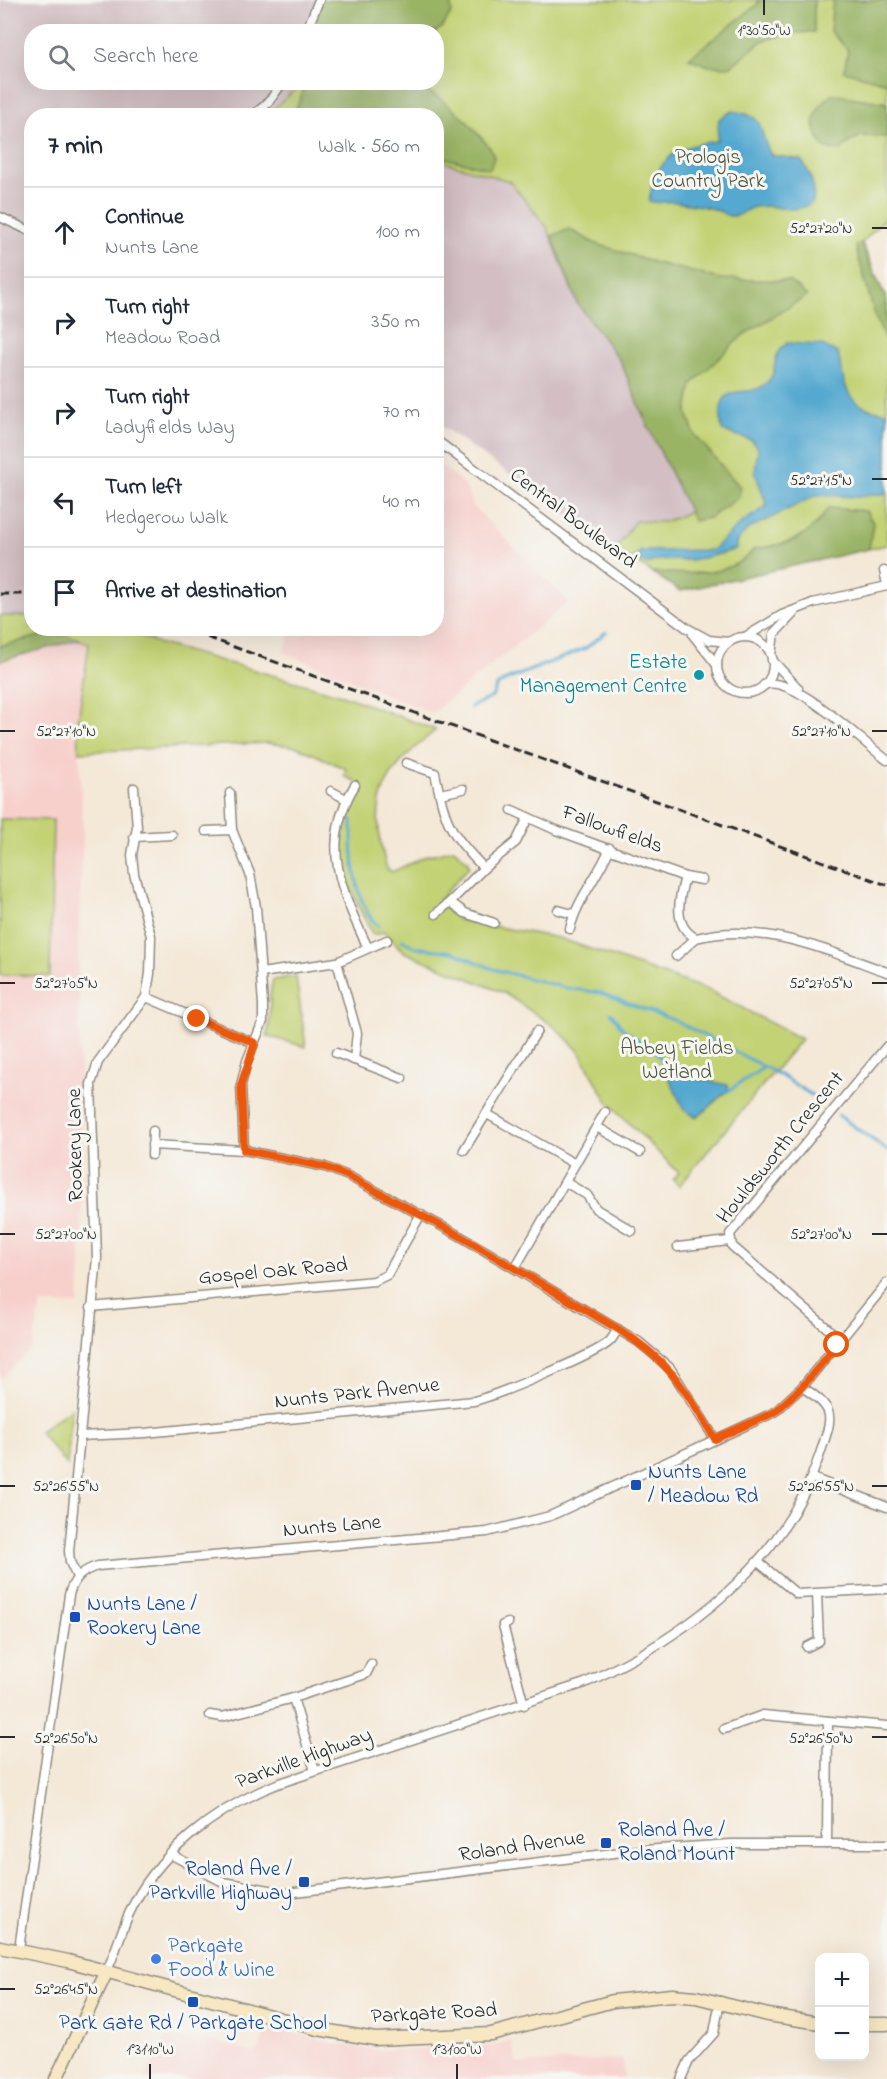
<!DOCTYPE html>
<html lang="en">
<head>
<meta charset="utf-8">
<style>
	:root { --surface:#fff; --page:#f2f2f3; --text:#1f2937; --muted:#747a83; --line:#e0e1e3 }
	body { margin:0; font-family:"Indie Flower",sans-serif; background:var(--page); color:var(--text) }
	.controls { position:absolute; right:18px; bottom:18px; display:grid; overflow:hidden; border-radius:12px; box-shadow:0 6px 24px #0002 }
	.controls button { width:54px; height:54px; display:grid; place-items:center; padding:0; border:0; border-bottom:2px solid var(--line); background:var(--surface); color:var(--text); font:30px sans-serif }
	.stop { position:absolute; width:18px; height:18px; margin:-14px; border:4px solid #ea580c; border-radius:50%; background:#fff }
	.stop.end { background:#ea580c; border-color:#fff; box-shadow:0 2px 6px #0008 }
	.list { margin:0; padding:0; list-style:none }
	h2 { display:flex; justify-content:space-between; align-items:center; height:78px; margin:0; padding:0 24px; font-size:26px }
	h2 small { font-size:20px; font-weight:400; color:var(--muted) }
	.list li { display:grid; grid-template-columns:39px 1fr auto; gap:18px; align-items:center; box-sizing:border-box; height:90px; padding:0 24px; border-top:2px solid var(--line) }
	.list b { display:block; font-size:22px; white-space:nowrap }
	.list p { margin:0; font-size:20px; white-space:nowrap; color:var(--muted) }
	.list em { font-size:20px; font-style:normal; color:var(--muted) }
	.icon { flex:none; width:33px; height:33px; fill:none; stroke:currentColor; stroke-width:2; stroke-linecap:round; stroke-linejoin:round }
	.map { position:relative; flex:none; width:887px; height:2079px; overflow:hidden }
	.search { position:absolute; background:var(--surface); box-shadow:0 6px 24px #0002; left:24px; top:24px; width:420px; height:66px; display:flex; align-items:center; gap:15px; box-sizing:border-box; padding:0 21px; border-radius:24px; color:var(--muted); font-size:22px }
	.panel { position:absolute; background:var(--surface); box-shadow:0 6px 24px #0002; left:24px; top:108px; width:420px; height:528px; border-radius:24px }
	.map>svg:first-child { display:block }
	.built { fill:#f7d0cc }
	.industrial { fill:#d2bec3 }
	.green { fill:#c3d274; stroke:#777e50; stroke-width:1.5 }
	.forest { fill:#9ab466; stroke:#627048; stroke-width:1.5 }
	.water { fill:#55a9d0; stroke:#406a7e; stroke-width:1.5 }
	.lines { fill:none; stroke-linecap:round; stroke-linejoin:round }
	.stream { stroke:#55a9d0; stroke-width:3 }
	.street-casing { stroke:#908a81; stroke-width:11 }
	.secondary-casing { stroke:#908a81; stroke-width:15 }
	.street { stroke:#fff; stroke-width:8 }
	.secondary { stroke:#f7e8c3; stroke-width:12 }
	.rail { stroke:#2b2b2b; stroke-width:3; stroke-dasharray:9 4.5; stroke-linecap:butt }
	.route { stroke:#ea580c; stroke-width:8 }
	.ticks { fill:none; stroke:#2b2b2b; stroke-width:2 }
	.culture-dot { fill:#0f9aa8; stroke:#f6f6f2; stroke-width:2 }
	.transit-dot { fill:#1a4fb4; stroke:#f6f6f2; stroke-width:2 }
	.shop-dot { fill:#3f7fe0; stroke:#f6f6f2; stroke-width:2 }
	.labels { text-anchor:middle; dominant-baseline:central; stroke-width:6; stroke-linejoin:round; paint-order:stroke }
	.park-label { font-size:21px; fill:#51553d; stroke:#f6f6f2 }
	.street-label { font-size:21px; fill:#2b2b2b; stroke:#f6f6f2 }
	.culture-label { font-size:21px; fill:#0d838f; stroke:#f6f6f2; text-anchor:end }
	.transit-label { font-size:21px; fill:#164399; stroke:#f6f6f2; text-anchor:start }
	.shop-label { font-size:21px; fill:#366cbe; stroke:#f6f6f2; text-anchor:start }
	.ticks-label { font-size:15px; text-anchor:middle; fill:#2b2b2b; stroke:#f6f6f2; stroke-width:6; stroke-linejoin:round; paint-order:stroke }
</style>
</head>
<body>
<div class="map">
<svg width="887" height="2079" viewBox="0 0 887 2079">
	<rect width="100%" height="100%" fill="#f6f6f2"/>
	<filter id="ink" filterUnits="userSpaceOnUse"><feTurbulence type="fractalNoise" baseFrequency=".0167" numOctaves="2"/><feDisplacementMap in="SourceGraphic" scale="12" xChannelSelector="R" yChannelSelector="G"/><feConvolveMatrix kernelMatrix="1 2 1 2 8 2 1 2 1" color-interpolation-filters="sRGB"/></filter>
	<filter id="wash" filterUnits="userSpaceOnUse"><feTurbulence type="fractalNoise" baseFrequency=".008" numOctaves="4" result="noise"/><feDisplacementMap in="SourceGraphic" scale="24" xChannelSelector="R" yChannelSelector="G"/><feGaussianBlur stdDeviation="1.35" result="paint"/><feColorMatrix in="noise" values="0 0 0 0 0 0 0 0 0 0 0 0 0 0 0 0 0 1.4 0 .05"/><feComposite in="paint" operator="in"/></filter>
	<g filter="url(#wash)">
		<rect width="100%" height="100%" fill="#f4e8d7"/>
		<g class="built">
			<path d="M437 462 465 485 473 506 569 602 432 713 283 652 293 629 436 628Z"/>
			<path d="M80 639 90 643 78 721 83 835 78 940 82 1239 79 1305 41 1304 32 1349 0 1379V661Z"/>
			<path d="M267 2026 337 2044 379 2050 488 2046 511 2041 517 2064 623 2059 624 2079H145L166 2037 209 2040 254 2053 260 2048Z"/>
		</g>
		<g class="industrial">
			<path d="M0 0H341L328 31 32 32V82L302 83 266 115 32 116V628L53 633 0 646Z"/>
			<path d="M437 160 509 181 547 227 577 303 621 362 646 422 690 512 664 522 636 521 616 549 437 423Z"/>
		</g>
		<g class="green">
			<path d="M341 0H887V216L862 243 887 301V545L680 591 616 549 635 521 664 522 690 512 646 422 621 362 577 303 547 227 509 181 437 160 436 116H266L302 83 436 82V32L328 31Z"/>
			<path d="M0 616H31L32 628 123 629 158 643 342 695 436 730C381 774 367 799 387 869L392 872 426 856 454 849 468 862 469 867 439 900 459 920 559 938 708 990 801 1039 679 1186 673 1180 679 1173 608 1102 578 1050 556 1028 504 993 404 952 384 932 373 935C358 907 339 871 343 837 345 818 354 801 361 784L344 776 346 769 298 747 268 743 79 752 78 721 89 643 53 633 0 646Z"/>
			<path d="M0 819 53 820 50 976 0 975Z"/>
			<path d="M296 976 306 1047 267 1036C272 1016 267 998 273 980Z"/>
			<path d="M72 1408 67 1465 39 1432Z"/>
		</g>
		<g class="forest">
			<path d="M316 0H450L452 12 442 28 436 31 311 32Z"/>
			<path d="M758 0H814V32L792 33 762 41 730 67 708 66 689 58 758 4Z"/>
			<path d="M833 0H887V83L844 71 848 50 830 31Z"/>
			<path d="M304 83H413L438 97 466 120 490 148 494 157 490 169 440 157 437 164 436 116 293 115 302 95Z"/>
			<path d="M832 94 887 103V137C864 136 858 132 840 151L825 148C808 126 812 111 832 94Z"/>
			<path d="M569 229 594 243 656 263 721 279 789 281 807 296 743 335 692 384 687 412 694 434 740 487 739 497 709 518 694 521 646 422 621 362 577 303 552 236Z"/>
			<path d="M861 243 887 301V343L876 319 858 256 856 246Z"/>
			<path d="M828 508 866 511 873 523 869 549 680 591 651 572C685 574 730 579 754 549 787 545 811 538 828 508Z"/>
			<path d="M53 633 80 639 0 661V646Z"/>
		</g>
		<g class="water">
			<path d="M732 111C770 116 756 130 771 155L801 160C811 174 815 184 813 202 793 217 777 203 755 207 746 208 740 218 730 216 726 215 721 212 717 210 704 206 690 204 676 202 665 200 662 205 649 201 656 158 677 145 717 141L719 119Z"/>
			<path d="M787 343 822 345 838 353C845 388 846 409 887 412V493L858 497 817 495 748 529 736 542V549C721 554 706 558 690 560 674 561 662 557 647 564L634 558 641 551 712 550 741 523 767 506 755 472 758 448 751 440 722 431C713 371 750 406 770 379 779 367 769 358 787 343Z"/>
			<path d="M670 1070 680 1075 728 1085V1091C716 1098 706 1113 696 1117L684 1110 668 1076Z"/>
		</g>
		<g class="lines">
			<g class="stream">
				<path d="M471 707 492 697 497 686 506 680 586 648 606 632"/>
				<path d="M352 819C351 849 354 905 378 926"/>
				<path d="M402 940 415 947 453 952 493 969 566 988 601 993 676 1021 780 1075 821 1101"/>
				<path d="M611 1013 623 1029 656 1052 669 1070"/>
				<path d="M728 1091 763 1068"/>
				<path d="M838 1115 887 1150"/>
			</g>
		</g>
	</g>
	<g filter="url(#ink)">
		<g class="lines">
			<defs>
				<g id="street">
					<path d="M306 32 319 0"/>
					<path d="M252 116 268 103 283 82"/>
					<path d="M0 217 32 232"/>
					<path d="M436 440 687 628 709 640 729 642"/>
					<path d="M884 571 887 584"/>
					<path d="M693 635 717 665"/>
					<path d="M745 637 782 615 813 603 887 586"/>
					<circle cx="745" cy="665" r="28"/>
					<path d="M771 655 774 634 794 613"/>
					<path d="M772 660 798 688"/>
					<path d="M764 685C792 673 862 742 887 760"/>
					<path d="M406 763 435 773C445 821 448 832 484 868"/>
					<path d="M355 785C319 843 341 891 368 948"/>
					<path d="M331 791 346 799"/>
					<path d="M230 793 232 830"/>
					<path d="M440 794 463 789"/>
					<path d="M512 810 556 830 685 877 702 880"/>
					<path d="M206 831 232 830 250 874 256 907 263 1005V1021L247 1061 241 1085 244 1150"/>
					<path d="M134 837 172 835"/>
					<path d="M685 877C679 898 672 926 696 938 762 921 825 950 887 972"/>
					<path d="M558 910 573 914"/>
					<path d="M436 914 450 902"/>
					<path d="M494 923 465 913 450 902 484 868 516 842 528 818"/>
					<path d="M570 929C577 899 598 877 610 848"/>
					<path d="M676 956 696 938"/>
					<path d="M337 962 357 1033 354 1060"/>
					<path d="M261 973 337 962 387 940"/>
					<path d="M146 997 254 1043"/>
					<path d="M336 1053 402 1078"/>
					<path d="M487 1114 575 1164 515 1268"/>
					<path d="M597 1127 640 1152"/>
					<path d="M152 1145 244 1150 325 1167 348 1176 460 1236 639 1342 670 1368 715 1439"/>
					<path d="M464 1150 537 1031"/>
					<path d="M152 1155 153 1131"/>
					<path d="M575 1164 605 1112"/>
					<path d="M565 1182 587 1195 596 1209 632 1231"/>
					<path d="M678 1247 729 1241"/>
					<path d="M91 1307 374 1281 387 1275 421 1214"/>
					<path d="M841 1340 732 1246 730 1234 887 1046"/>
					<path d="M80 1436 145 1433 474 1401C497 1395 596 1355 610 1341 613 1338 615 1333 618 1329"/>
					<path d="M812 1478 887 1507"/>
					<path d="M758 1562 797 1594 887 1589"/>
					<path d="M77 1577 70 1562 69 1551 97 1258 91 1084 98 1062 146 997 150 974 151 936 134 874 132 855 137 827 134 788"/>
					<path d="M508 1623 503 1625 524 1705"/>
					<path d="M807 1647 819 1641 817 1594"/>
					<path d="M293 1698 315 1771"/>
					<path d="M210 1715 222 1717 293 1698 366 1674 371 1664"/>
					<path d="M724 1729 763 1715 887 1726"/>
					<path d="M827 1844 828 1721"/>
					<path d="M170 1854 223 1882 287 1893 630 1851 731 1844H887"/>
					<path d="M19 1949 69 1595C73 1579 82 1570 98 1566L487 1532 550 1516 775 1412 802 1387 887 1283"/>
					<path d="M106 1973C115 1954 120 1935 128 1916 156 1853 215 1809 277 1784L585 1683C686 1637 784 1564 820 1454 832 1417 838 1410 802 1387"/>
					<path d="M681 2079 689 2061 714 2033 720 2001"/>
				</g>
				<g id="secondary">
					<path d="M0 1947 68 1961 318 2029 375 2039 491 2034 613 2001 672 1995 696 1997 768 2015 820 2023"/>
					<path d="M864 2024H887"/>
					<path d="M56 2079 106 1973"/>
				</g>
			</defs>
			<use href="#street" class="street-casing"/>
			<use href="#secondary" class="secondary-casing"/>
			<use href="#street" class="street"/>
			<use href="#secondary" class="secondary"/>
			<g class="rail">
				<path d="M0 594H32"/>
				<path d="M182 628 887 885"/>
			</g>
		</g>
	</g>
	<g class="lines" filter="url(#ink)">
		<path class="route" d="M197 1019 255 1043 241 1085 244 1150 325 1167 348 1176 460 1236 618 1329C671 1362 684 1388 715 1439L775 1412 802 1387 837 1345"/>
	</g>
	<path class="ticks" d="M764 0V15M872 228H887M872 479H887M0 731H15M872 731H887M0 983H15M872 983H887M0 1234H15M872 1234H887M0 1486H15M872 1486H887M0 1737H15M872 1737H887M0 1989H15M150 2064V2079M457 2064V2079"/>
	<circle class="culture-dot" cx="699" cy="675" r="6"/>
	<g class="transit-dot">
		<rect x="630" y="1479" width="12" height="12" rx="3"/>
		<rect x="69" y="1611" width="12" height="12" rx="3"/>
		<rect x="600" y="1837" width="12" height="12" rx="3"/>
		<rect x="298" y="1876" width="12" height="12" rx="3"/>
		<rect x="187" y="1996" width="12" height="12" rx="3"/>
	</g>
	<circle class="shop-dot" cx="156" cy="1959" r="6"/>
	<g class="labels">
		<g class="park-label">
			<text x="708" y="158">Prologis<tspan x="708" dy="24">Country Park</tspan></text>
			<text x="677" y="1049">Abbey Fields<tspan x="677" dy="24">Wetland</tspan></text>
		</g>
		<g class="street-label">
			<text transform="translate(573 519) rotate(37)">Central Boulevard</text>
			<text transform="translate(612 830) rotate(20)">Fallowfields</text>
			<text transform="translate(76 1145) rotate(-91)">Rookery Lane</text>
			<text transform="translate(781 1148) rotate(-51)">Houldsworth Crescent</text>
			<text transform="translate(273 1272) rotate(-5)">Gospel Oak Road</text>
			<text transform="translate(357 1394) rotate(-6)">Nunts Park Avenue</text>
			<text transform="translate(332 1527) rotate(-5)">Nunts Lane</text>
			<text transform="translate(304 1759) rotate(-20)">Parkville Highway</text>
			<text transform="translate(522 1847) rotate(-8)">Roland Avenue</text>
			<text transform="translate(434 2014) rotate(-3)">Parkgate Road</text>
		</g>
		<g class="culture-label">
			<text x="687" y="663">Estate<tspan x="687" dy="24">Management Centre</tspan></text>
		</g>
		<g class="transit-label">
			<text x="648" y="1473">Nunts Lane<tspan x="648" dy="24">/ Meadow Rd</tspan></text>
			<text x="87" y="1605">Nunts Lane /<tspan x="87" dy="24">Rookery Lane</tspan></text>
			<text x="618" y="1831">Roland Ave /<tspan x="618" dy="24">Roland Mount</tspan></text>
			<text x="292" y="1870" text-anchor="end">Roland Ave /<tspan x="292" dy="24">Parkville Highway</tspan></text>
			<text x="193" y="2024" text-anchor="middle">Park Gate Rd / Parkgate School</text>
		</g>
		<g class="shop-label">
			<text x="168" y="1947">Parkgate<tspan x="168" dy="24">Food &amp; Wine</tspan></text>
		</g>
	</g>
	<g class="ticks-label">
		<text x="764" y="35">1°30'50"W</text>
		<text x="821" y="233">52°27'20"N</text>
		<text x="821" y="485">52°27'15"N</text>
		<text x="66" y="736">52°27'10"N</text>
		<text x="821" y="736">52°27'10"N</text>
		<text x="66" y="988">52°27'05"N</text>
		<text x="821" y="988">52°27'05"N</text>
		<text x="66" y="1239">52°27'00"N</text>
		<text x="821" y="1239">52°27'00"N</text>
		<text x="66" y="1491">52°26'55"N</text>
		<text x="821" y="1491">52°26'55"N</text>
		<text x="66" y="1743">52°26'50"N</text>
		<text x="821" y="1743">52°26'50"N</text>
		<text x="66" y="1994">52°26'45"N</text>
		<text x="150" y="2054">1°31'10"W</text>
		<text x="457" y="2054">1°31'00"W</text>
	</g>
</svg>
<div class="controls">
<button>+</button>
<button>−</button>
</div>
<div class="stop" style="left:837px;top:1345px"></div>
<div class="stop end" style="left:197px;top:1019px"></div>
<div class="search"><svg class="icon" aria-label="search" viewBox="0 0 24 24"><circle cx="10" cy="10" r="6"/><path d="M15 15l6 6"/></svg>Search here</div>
<section class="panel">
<h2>7 min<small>Walk · 560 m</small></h2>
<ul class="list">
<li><svg class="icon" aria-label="ahead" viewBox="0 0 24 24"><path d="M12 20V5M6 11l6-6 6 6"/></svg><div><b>Continue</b><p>Nunts Lane</p></div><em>100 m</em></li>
<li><svg class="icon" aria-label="right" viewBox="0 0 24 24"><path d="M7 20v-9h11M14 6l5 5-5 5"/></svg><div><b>Turn right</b><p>Meadow Road</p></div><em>350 m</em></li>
<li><svg class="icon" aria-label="right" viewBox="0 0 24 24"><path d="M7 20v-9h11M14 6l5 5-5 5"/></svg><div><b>Turn right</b><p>Ladyfields Way</p></div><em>70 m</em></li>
<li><svg class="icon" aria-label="left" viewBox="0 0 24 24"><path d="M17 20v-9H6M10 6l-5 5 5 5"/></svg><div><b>Turn left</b><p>Hedgerow Walk</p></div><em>40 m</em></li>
<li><svg class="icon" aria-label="arrive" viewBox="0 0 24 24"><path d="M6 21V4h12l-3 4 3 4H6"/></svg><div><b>Arrive at destination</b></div></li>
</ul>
</section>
</div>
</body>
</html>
